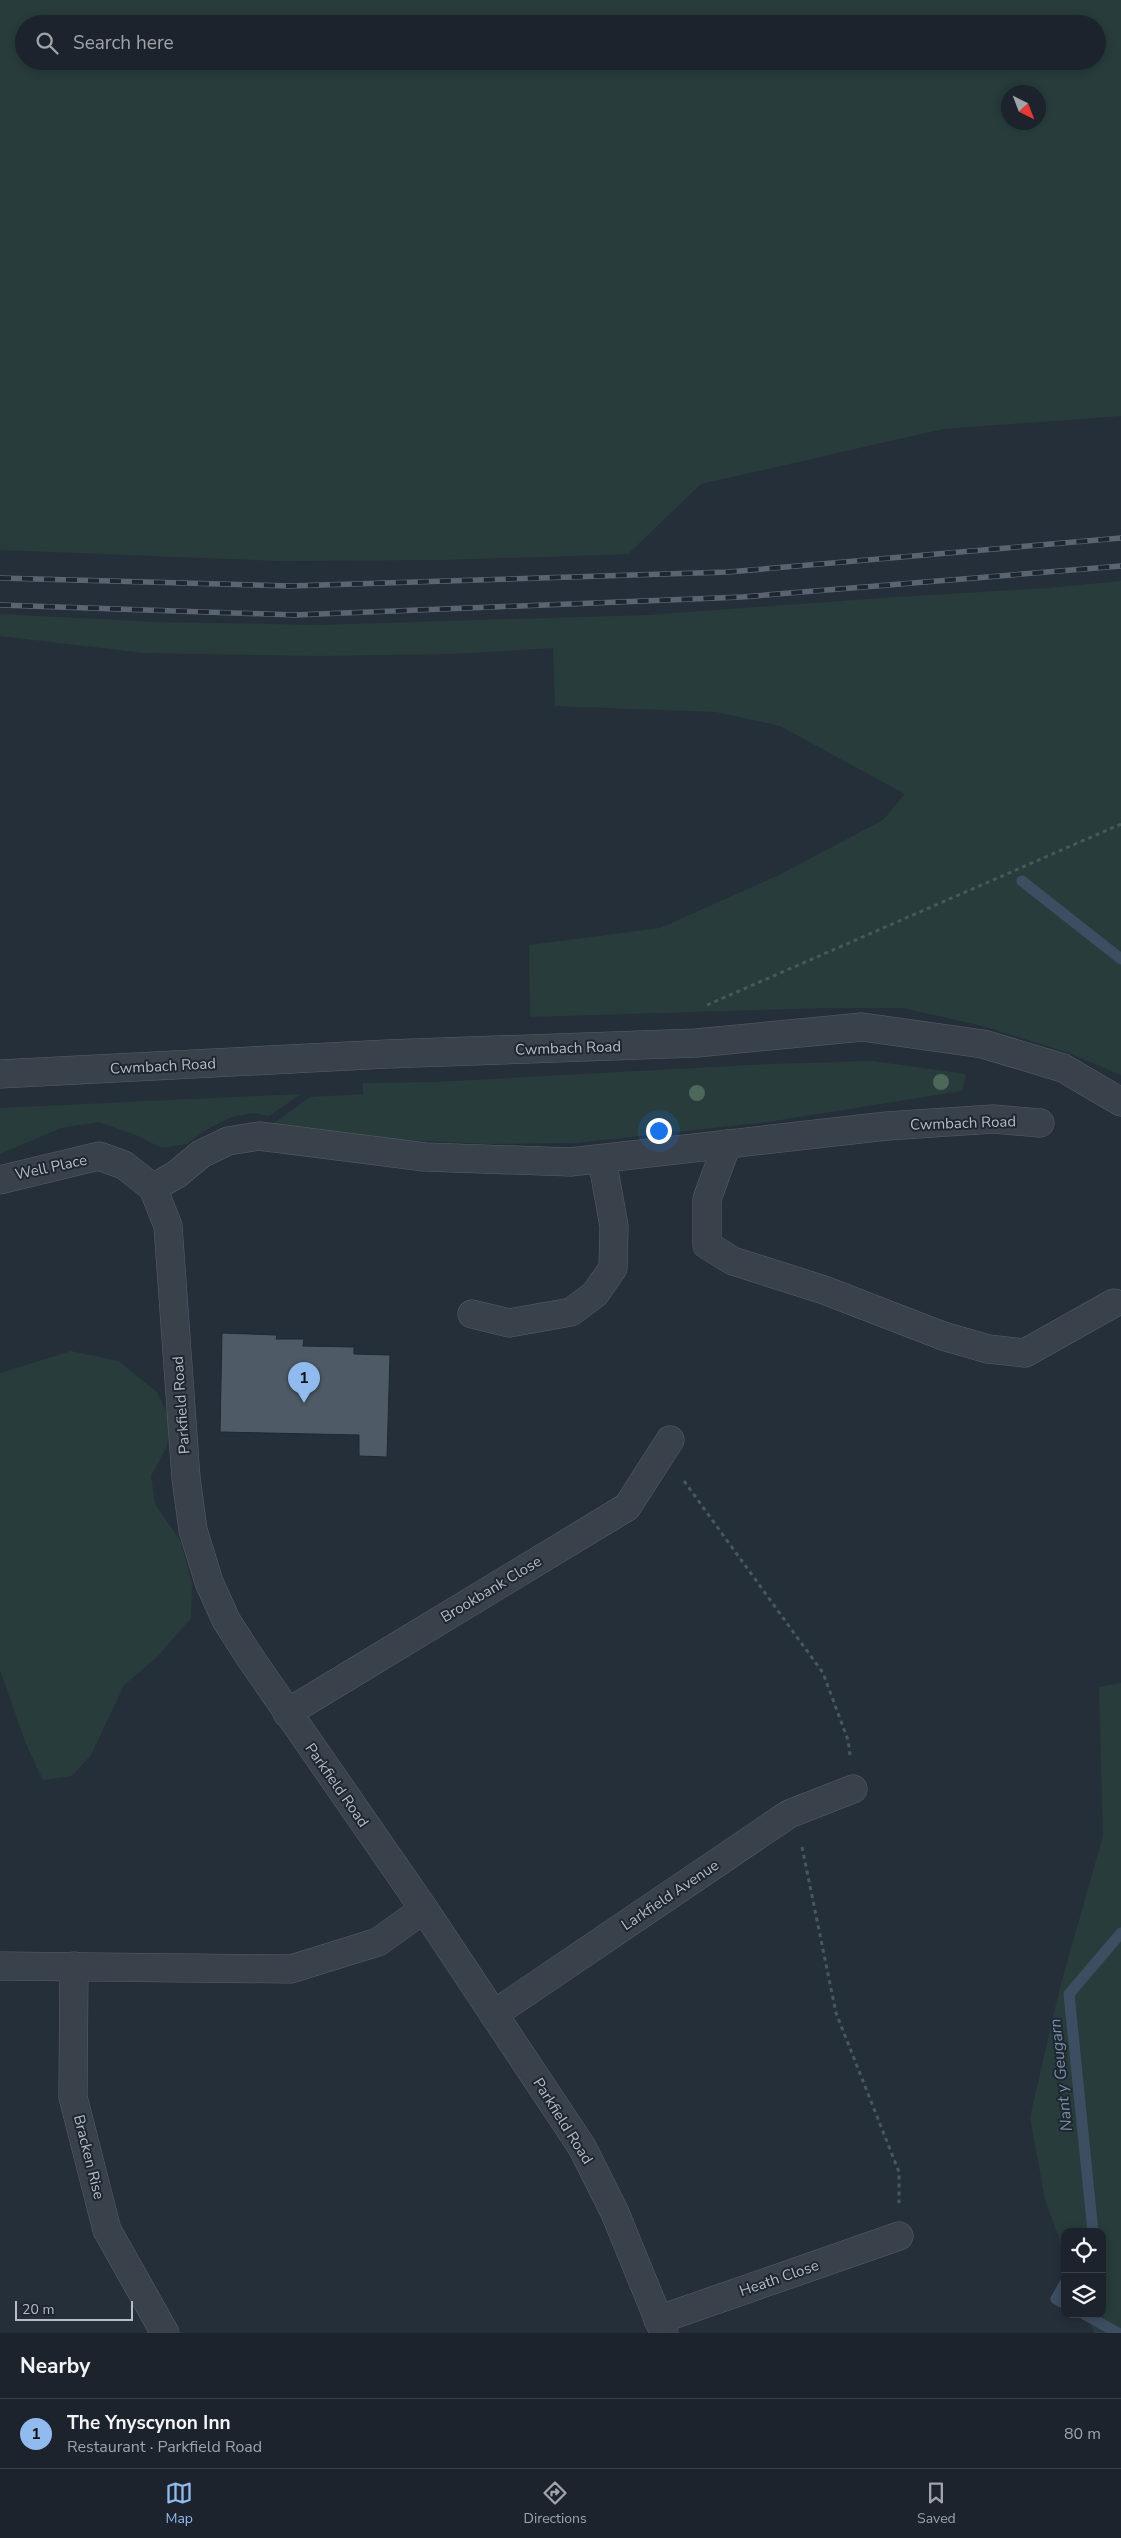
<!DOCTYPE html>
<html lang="en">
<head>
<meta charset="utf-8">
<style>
	:root { --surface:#1c232c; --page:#292f38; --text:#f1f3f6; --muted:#a0a4a9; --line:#3a4048; --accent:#91baee }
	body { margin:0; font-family:"Nunito Sans",sans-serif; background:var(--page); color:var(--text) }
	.controls { position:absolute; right:15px; bottom:15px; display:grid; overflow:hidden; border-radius:10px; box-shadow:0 2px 8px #0003 }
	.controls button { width:45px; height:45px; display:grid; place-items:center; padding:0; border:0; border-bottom:1px solid var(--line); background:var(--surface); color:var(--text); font:25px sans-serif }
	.compass { position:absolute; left:1001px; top:85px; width:45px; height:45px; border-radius:50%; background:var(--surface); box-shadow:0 2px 8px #0003; rotate:138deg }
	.scale { position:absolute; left:15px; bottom:12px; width:118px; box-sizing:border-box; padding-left:5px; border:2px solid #b4bcc6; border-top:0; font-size:14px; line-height:18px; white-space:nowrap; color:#b4bcc6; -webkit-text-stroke:4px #1e2630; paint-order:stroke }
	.you { position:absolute; left:658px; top:1130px; width:18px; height:18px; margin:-12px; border:4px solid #fff; border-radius:50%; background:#1a73e8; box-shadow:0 0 0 8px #1a73e833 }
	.badge { display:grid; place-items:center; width:32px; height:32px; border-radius:50%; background:var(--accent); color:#111; font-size:16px; font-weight:700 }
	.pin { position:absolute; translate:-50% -41px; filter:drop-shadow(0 1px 2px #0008) }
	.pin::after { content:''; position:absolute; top:26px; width:18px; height:15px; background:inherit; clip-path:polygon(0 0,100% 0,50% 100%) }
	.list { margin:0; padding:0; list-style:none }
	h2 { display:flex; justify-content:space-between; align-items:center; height:65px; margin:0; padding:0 20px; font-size:21px }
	h2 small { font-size:16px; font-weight:400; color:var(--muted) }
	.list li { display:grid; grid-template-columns:32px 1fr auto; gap:15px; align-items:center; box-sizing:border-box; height:70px; padding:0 20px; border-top:1px solid var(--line) }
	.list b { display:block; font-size:19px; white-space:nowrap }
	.list p { margin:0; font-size:16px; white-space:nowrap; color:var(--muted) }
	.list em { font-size:16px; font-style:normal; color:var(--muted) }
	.icon { flex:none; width:28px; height:28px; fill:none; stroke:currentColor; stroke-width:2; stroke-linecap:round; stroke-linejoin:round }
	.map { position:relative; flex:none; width:1121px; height:2333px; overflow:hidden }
	.search { position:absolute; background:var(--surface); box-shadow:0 2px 8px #0003; left:15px; right:15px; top:15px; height:55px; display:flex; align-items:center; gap:12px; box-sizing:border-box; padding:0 18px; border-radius:28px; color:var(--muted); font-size:19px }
	.sheet { height:135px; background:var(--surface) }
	nav { display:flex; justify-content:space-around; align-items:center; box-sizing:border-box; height:70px; border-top:1px solid var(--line); background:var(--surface); font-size:14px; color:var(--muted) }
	nav a { display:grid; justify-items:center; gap:2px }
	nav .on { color:var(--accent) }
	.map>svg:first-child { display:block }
	.green { fill:#283c3c; fill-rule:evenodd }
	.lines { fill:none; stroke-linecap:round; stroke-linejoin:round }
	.stream { stroke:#3c4e62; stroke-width:11 }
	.building { fill:#4e5a65; stroke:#202832 }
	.minor-casing { stroke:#575f69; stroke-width:29 }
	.path { stroke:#47595a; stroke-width:3; stroke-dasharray:4 4; stroke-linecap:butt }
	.minor { stroke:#39414b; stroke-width:28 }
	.rail-casing { stroke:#5b6571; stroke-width:5.5 }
	.rail { stroke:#1e2630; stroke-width:4; stroke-dasharray:11; stroke-linecap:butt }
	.tree { fill:#4d675a }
	.labels { text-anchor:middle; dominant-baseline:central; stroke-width:4; stroke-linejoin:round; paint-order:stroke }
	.street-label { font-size:15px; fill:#b4bcc6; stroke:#1e2630 }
	.water-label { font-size:16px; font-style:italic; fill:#788ea7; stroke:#1e2630 }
</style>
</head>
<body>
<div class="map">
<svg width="1121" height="2333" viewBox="0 0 1121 2333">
	<rect width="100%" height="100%" fill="#252f3a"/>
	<g class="green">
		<path d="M0 0H1121V416L943 429 701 484 628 554 443 560 279 561 0 550ZM24 24H1097V61H24ZM1008 92H1038V122H1008Z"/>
		<path d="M1121 581V1075L1069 1053 983 1026 903 1008H825L530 1017 529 945 660 928 779 875 883 820 905 794 780 726 716 712 555 706 553 648 452 654 320 656 144 653 0 636V614L155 622 318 625 447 621 648 615 883 598 1048 588Z"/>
		<path d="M872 1061 966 1074 962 1091 768 1122 576 1143 489 1144 382 1139 270 1126 310 1097 363 1094V1083L435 1082 770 1064Z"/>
		<path d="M301 1094 269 1116 253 1113 232 1117 211 1127 186 1144 162 1148 136 1135 99 1122 61 1128 0 1154V1108Z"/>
		<path d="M71 1351 118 1361 157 1392 171 1421 167 1446 151 1476 155 1504 181 1542 192 1584 191 1618 156 1658 124 1685 91 1755 72 1776 43 1780 26 1744 0 1670V1373Z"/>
		<path d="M1121 1683V2333H1094L1087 2314H1102V2232H1065V2254L1045 2200 1030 2117 1060 1987 1103 1836 1099 1687Z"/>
	</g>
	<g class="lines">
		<g class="stream">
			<path d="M1022 881 1121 959"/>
			<path d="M1093 2232 1069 1994 1121 1933"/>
			<path d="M1065 2283 1056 2299 1065 2304"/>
			<path d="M1084 2314 1118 2333"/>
		</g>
	</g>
	<path class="building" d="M222 1333 277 1335 276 1339H304L303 1346 354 1347V1354L390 1355 387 1457 359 1456V1435L220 1432Z"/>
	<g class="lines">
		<defs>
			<g id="minor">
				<path d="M0 1074 387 1054 696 1043 862 1027 983 1044 1063 1068 1121 1102"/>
				<path d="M727 1144 707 1199V1245L733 1261 824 1290 943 1336 988 1349 1025 1353 1114 1303"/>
				<path d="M0 1180 99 1156 124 1165 153 1188 168 1226 186 1478 193 1530 209 1582 226 1620 249 1656 424 1909 582 2147 615 2213 664 2333"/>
				<path d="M153 1188 177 1174 201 1154 228 1141 259 1136 425 1157 570 1162 887 1126 993 1119 1040 1123"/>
				<path d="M472 1314 509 1323 571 1312 595 1294 613 1268 614 1226 602 1159"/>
				<path d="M287 1713 627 1507 670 1440"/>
				<path d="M0 1966 291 1969 378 1942 424 1909"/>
				<path d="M74 1966 73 2097 107 2230 165 2333"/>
				<path d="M494 2014 789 1814 853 1789"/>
				<path d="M658 2320 899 2236"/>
			</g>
		</defs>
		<use href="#minor" class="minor-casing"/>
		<g class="path">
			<path d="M707 1005 1121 824"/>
			<path d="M684 1481 823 1673 848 1740 850 1755"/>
			<path d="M802 1847 836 2013 899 2172V2203"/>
		</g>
		<use href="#minor" class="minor"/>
		<defs>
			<g id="rail">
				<path d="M0 578 290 586 728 572 1121 538"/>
				<path d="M0 605 295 615 742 597 1121 566"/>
			</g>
		</defs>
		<use href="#rail" class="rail-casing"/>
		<use href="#rail" class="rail"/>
	</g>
	<g class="tree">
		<circle cx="941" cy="1082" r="8"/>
		<circle cx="697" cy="1093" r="8"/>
	</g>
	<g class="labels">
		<g class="street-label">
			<text transform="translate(568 1048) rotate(-2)">Cwmbach Road</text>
			<text transform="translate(163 1066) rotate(-3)">Cwmbach Road</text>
			<text transform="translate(963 1123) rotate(-2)">Cwmbach Road</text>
			<text transform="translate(51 1167) rotate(-12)">Well Place</text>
			<text transform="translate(181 1405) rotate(-94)">Parkfield Road</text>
			<text transform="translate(491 1589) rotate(-31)">Brookbank Close</text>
			<text transform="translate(337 1785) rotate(55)">Parkfield Road</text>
			<text transform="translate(670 1895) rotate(-34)">Larkfield Avenue</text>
			<text transform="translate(563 2121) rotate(58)">Parkfield Road</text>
			<text transform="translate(89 2157) rotate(76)">Bracken Rise</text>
			<text transform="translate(779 2278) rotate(-19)">Heath Close</text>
		</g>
		<g class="water-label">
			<text transform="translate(1061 2075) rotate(-96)">Nant y Geugarn</text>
		</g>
	</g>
</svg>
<div class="controls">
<button><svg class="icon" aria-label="locate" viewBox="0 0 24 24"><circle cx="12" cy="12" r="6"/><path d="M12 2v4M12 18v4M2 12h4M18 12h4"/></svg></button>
<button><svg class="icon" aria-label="layers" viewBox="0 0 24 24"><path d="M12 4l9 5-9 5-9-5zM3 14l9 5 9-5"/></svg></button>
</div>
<svg class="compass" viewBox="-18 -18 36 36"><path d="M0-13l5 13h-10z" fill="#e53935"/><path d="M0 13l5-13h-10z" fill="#a0a4a9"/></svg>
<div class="scale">20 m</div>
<div class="you"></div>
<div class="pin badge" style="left:304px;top:1403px">1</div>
<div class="search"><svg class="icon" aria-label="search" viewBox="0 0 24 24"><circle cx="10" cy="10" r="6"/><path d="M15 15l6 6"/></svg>Search here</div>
</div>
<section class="sheet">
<h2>Nearby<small></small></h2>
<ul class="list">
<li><span class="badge">1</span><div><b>The Ynyscynon Inn</b><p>Restaurant · Parkfield Road</p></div><em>80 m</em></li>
</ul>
</section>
<nav>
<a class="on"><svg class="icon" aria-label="map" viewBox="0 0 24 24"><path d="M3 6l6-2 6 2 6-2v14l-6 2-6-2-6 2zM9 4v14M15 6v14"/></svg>Map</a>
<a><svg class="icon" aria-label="directions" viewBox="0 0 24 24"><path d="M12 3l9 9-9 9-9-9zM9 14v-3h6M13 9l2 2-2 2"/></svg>Directions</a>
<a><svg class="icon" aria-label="saved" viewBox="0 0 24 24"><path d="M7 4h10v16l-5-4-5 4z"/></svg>Saved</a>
</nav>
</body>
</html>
